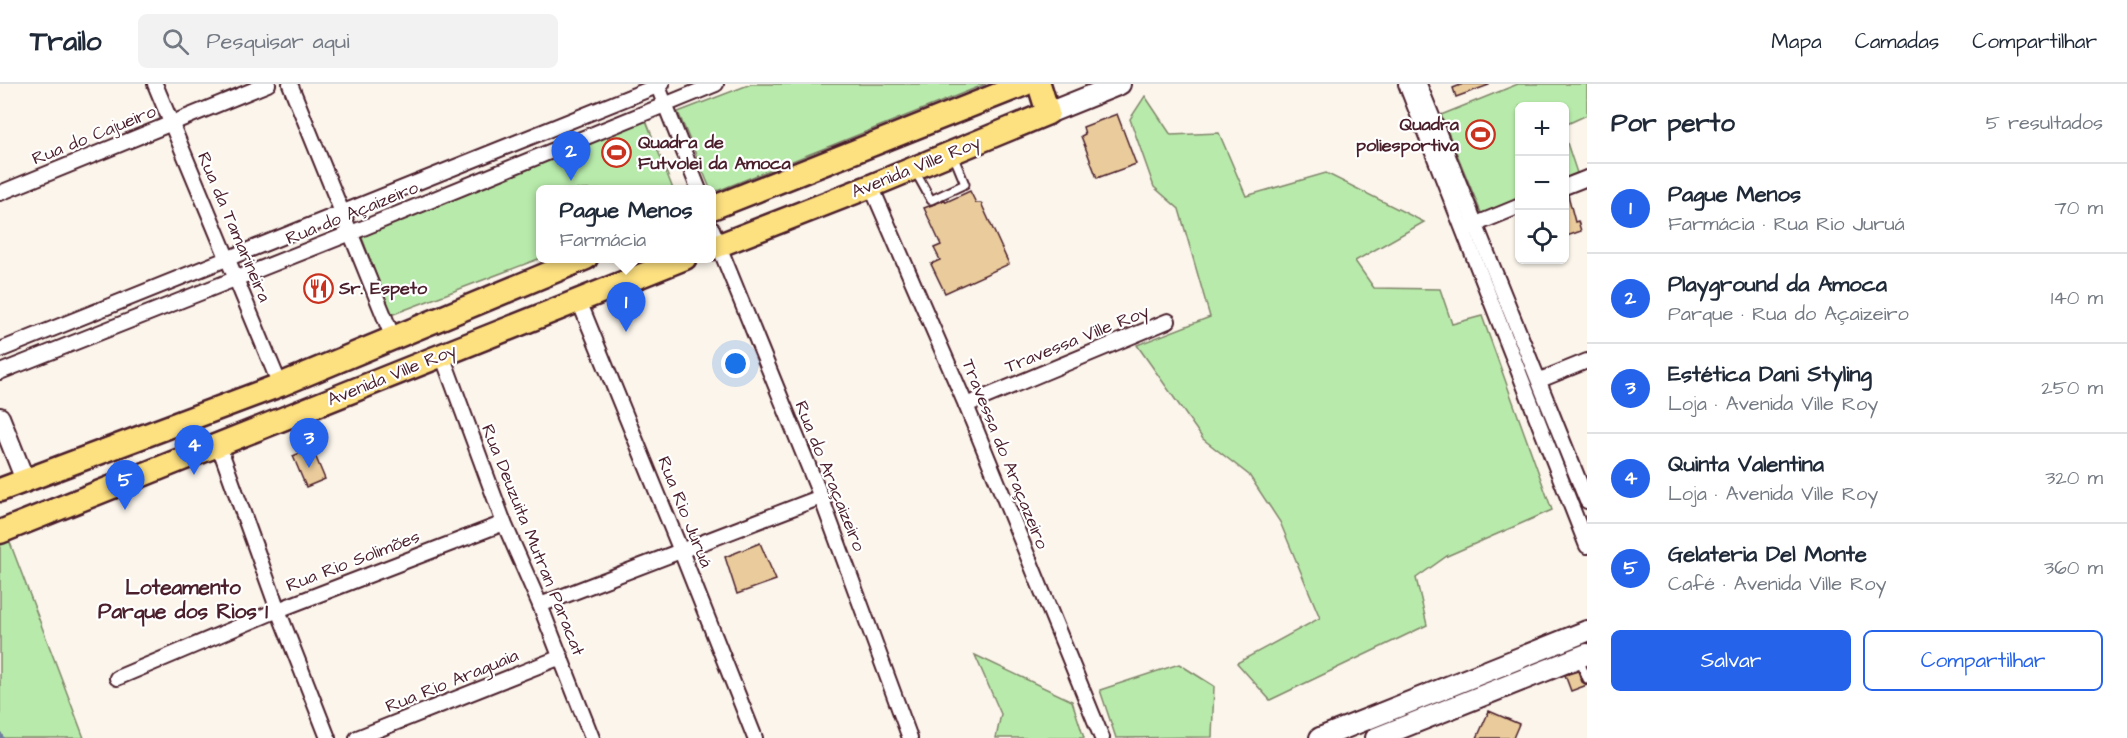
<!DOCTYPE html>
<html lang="pt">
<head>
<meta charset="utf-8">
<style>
	:root { --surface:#fff; --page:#f2f2f3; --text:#1f2937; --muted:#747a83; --line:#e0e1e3; --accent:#2563eb }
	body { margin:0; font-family:"Architects Daughter",sans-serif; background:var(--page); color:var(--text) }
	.controls { position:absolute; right:18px; top:18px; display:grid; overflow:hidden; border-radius:9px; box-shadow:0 2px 4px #0004 }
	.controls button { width:54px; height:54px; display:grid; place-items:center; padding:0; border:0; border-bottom:2px solid var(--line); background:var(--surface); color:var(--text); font:30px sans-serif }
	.you { position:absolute; left:736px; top:280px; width:21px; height:21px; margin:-15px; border:4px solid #fff; border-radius:50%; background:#1a73e8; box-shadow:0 0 0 9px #1a73e833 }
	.badge { display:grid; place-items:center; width:39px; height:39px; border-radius:50%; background:var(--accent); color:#fff; font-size:20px; font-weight:700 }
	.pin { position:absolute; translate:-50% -50px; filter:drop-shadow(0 2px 3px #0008) }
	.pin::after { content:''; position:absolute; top:32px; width:21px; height:18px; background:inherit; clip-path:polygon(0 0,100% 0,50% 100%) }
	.popup { position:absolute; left:536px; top:101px; width:180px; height:78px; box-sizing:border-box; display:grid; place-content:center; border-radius:9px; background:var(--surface); filter:drop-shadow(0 2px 4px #0005); font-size:20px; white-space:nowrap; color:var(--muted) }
	.popup b { font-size:22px; color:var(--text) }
	.popup::after { content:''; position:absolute; left:50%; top:100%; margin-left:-12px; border:12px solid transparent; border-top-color:var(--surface) }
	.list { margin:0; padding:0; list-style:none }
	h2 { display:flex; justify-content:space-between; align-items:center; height:78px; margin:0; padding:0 24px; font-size:26px }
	h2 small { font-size:20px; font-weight:400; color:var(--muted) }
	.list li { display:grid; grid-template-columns:39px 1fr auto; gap:18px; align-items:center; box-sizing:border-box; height:90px; padding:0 24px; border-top:2px solid var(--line) }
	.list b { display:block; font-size:22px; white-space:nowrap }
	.list p { margin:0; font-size:20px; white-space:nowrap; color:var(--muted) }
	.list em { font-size:20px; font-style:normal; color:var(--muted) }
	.actions { display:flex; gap:12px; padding:18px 24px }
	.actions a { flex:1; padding:14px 0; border:2px solid var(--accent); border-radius:9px; text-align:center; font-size:21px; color:var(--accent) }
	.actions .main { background:var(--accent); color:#fff }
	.icon { flex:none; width:33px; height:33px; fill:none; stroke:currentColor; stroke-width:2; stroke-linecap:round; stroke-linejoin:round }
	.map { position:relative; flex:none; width:1587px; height:654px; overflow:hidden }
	header { display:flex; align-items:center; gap:36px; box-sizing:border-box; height:84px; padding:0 30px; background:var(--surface); border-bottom:2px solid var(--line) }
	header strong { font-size:28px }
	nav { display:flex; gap:33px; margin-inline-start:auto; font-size:21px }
	.search { width:420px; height:54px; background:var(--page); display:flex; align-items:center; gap:15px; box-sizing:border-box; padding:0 21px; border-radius:9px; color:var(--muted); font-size:22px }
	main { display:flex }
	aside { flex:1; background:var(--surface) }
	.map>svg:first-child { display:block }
	.green { fill:#b8ebab; stroke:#81856b; stroke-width:1.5 }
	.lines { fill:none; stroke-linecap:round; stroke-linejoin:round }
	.stream { stroke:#737f9e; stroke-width:4 }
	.building { fill:#e9cb9c; stroke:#4a1f2b; stroke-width:1.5 }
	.service-casing { stroke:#4a1f2b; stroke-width:11 }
	.minor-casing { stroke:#4a1f2b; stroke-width:18 }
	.tertiary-casing { stroke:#4a1f2b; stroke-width:22 }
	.secondary-casing { stroke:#4a1f2b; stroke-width:24 }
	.primary-casing { stroke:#4a1f2b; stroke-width:27 }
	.service { stroke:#fff; stroke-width:7 }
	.minor { stroke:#fff; stroke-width:14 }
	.tertiary { stroke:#fff; stroke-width:18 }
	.secondary { stroke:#fff; stroke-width:20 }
	.primary { stroke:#fde080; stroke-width:22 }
	.labels { text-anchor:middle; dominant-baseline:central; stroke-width:4.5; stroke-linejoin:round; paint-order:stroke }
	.poi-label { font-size:18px; font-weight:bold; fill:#4a1f2b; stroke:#fff; text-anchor:start }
	.street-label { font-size:18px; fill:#4a1f2b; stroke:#fff }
	.quarter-label { font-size:21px; font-weight:bold; fill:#4a1f2b; stroke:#fff }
</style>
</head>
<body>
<header>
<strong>Trailo</strong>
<div class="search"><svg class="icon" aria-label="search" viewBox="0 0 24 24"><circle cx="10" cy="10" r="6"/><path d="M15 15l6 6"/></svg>Pesquisar aqui</div>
<nav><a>Mapa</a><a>Camadas</a><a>Compartilhar</a></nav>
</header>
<main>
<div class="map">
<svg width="1587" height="654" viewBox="0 0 1587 654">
	<rect width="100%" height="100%" fill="#fbf5eb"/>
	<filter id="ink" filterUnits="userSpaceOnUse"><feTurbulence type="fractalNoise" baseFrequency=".0167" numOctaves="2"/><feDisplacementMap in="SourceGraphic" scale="12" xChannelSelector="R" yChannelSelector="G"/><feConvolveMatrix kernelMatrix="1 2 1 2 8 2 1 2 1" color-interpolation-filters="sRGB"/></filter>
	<g filter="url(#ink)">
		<g class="green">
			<path d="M751 0H986L712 109 678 28Z"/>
			<path d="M1518 0H1587V31L1565 41 1564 22H1520L1519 116 1482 131 1441 31Z"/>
			<path d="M1145 12 1171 51 1219 49 1246 112 1326 89 1424 138 1355 177 1374 204 1440 205 1452 240 1482 232 1552 426 1447 472 1416 494 1427 541 1270 616 1237 579 1320 534 1280 438 1249 391 1203 355 1137 261 1210 233 1179 125 1154 103 1130 35Z"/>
			<path d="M645 34 673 105 540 106 541 174 391 231 361 151Z"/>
			<path d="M1564 50 1578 92 1564 97Z"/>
			<path d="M9 456 84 654H0V459Z"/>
			<path d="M975 571 1072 617 1084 654H996L1001 630Z"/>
			<path d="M1179 580 1214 602 1212 653 1116 654 1100 606Z"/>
		</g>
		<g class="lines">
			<path class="stream" d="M0 650 2 654"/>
		</g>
		<g class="building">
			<path d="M1463 0H1489V1L1456 13 1453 4Z"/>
			<path d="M1117 30 1136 80 1097 94 1081 52 1085 50 1083 43Z"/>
			<path d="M970 107 976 119H981L1009 180 945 209 931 180 940 176 934 164 941 161 924 124 945 116 946 118Z"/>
			<path d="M1568 111 1575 138 1578 137 1581 147 1564 153V112Z"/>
			<path d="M312 364 325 395 306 403 293 372Z"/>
			<path d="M760 459 776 496 737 510 725 473Z"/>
			<path d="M1578 587 1582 598 1587 601 1571 607 1565 591Z"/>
			<path d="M1489 627 1519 640 1513 654H1477Z"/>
		</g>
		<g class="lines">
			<defs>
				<g id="service">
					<path d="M915 87 931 116 965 100 953 71"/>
					<path d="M1579 575 1587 595"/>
				</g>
				<g id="minor">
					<path d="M155 0 280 301"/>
					<path d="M290 0 393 254"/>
					<path d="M657 0 699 106"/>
					<path d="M1406 0 1587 462"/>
					<path d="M1419 0 1587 417"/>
					<path d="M871 102 966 321 1102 654"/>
					<path d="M1564 103 1587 94"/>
					<path d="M0 109 268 0"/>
					<path d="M1469 143 1520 122"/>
					<path d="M712 145 821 413 910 654"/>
					<path d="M579 217 681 467 755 654"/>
					<path d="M0 266 662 0"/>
					<path d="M442 271 504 439 540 521 592 654"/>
					<path d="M0 288 351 149 716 0"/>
					<path d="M1540 296 1587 277"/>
					<path d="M966 321 1168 237"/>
					<path d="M219 362 278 526 328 654"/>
					<path d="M540 521 821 413"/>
					<path d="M117 594 278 526 504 439"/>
					<path d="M357 654 561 573"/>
				</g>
				<path id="tertiary" d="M0 333 25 396"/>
				<g id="secondary">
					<path d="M1048 29 1120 0"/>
					<path d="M1320 654 1587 547"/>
					<path d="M1376 654 1587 570"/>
				</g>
				<g id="primary">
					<path d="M712 124 1025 0"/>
					<path d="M712 164 871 102 1048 29 1039 0"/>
					<path d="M0 406 280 301 586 174"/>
					<path d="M0 448 685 174"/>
				</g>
			</defs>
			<use href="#service" class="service-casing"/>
			<use href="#minor" class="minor-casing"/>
			<use href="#tertiary" class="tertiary-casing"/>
			<use href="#secondary" class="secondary-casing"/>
			<use href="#primary" class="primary-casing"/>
			<use href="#service" class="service"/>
			<use href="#minor" class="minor"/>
			<use href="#tertiary" class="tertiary"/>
			<use href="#secondary" class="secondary"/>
			<use href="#primary" class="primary"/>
		</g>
	</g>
	<defs>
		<symbol id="stadium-ring" viewBox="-11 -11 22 22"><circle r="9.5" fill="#fff" stroke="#c8321e" stroke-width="1.5"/><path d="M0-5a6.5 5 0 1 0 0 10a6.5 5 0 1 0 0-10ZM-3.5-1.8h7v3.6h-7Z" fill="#c8321e"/></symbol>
		<symbol id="restaurant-ring" viewBox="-11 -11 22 22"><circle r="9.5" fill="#fff" stroke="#c8321e" stroke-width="1.5"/><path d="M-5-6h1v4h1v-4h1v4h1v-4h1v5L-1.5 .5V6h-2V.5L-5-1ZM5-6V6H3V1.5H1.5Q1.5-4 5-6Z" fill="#c8321e"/></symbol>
	</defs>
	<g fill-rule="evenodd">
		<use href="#stadium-ring" x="1464" y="34" width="33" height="33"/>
		<use href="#stadium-ring" x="600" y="52" width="33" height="33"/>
		<use href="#restaurant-ring" x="302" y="188" width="33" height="33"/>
	</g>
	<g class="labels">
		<g class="poi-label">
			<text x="1459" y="40" text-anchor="end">Quadra<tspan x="1459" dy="21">poliesportiva</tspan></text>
			<text x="638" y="58">Quadra de<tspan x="638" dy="21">Futvolei da Amoca</tspan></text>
			<text x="339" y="204">Sr. Espeto</text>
		</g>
		<g class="street-label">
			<text transform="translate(94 51) rotate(-22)">Rua do Cajueiro</text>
			<text transform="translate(916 83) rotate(-22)">Avenida Ville Roy</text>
			<text transform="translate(352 129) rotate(-22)">Rua do Açaizeiro</text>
			<text transform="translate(234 143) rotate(67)">Rua da Tamarineira</text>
			<text transform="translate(1077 255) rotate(-22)">Travessa Ville Roy</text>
			<text transform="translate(392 291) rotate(-22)">Avenida Ville Roy</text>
			<text transform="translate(1005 370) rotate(68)">Travessa do Araçazeiro</text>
			<text transform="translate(830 392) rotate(68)">Rua do Araçaizeiro</text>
			<text transform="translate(685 428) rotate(68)">Rua Rio Juruá</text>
			<text transform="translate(533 456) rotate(68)">Rua Deuzuita Mutran Paracat</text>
			<text transform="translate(353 477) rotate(-21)">Rua Rio Solimões</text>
			<text transform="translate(452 597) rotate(-22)">Rua Rio Araguaia</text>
		</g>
		<g class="quarter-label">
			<text x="183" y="503">Loteamento<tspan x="183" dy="24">Parque dos Rios 1</tspan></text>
		</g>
	</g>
</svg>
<div class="controls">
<button>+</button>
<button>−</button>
<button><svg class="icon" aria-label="locate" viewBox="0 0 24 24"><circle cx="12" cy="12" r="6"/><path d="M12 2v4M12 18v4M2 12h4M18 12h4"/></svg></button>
</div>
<div class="you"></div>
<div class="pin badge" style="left:626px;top:248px">1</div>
<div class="popup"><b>Pague Menos</b>Farmácia</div>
<div class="pin badge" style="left:571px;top:97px">2</div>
<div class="pin badge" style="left:309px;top:384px">3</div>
<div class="pin badge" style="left:194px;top:391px">4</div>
<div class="pin badge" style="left:125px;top:426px">5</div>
</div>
<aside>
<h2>Por perto<small>5 resultados</small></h2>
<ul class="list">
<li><span class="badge">1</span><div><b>Pague Menos</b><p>Farmácia · Rua Rio Juruá</p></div><em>70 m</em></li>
<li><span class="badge">2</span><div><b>Playground da Amoca</b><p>Parque · Rua do Açaizeiro</p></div><em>140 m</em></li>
<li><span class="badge">3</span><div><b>Estética Dani Styling</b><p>Loja · Avenida Ville Roy</p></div><em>250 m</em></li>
<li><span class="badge">4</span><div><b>Quinta Valentina</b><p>Loja · Avenida Ville Roy</p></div><em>320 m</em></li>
<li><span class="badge">5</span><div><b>Gelateria Del Monte</b><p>Café · Avenida Ville Roy</p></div><em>360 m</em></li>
</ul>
<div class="actions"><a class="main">Salvar</a><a>Compartilhar</a></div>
</aside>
</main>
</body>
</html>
